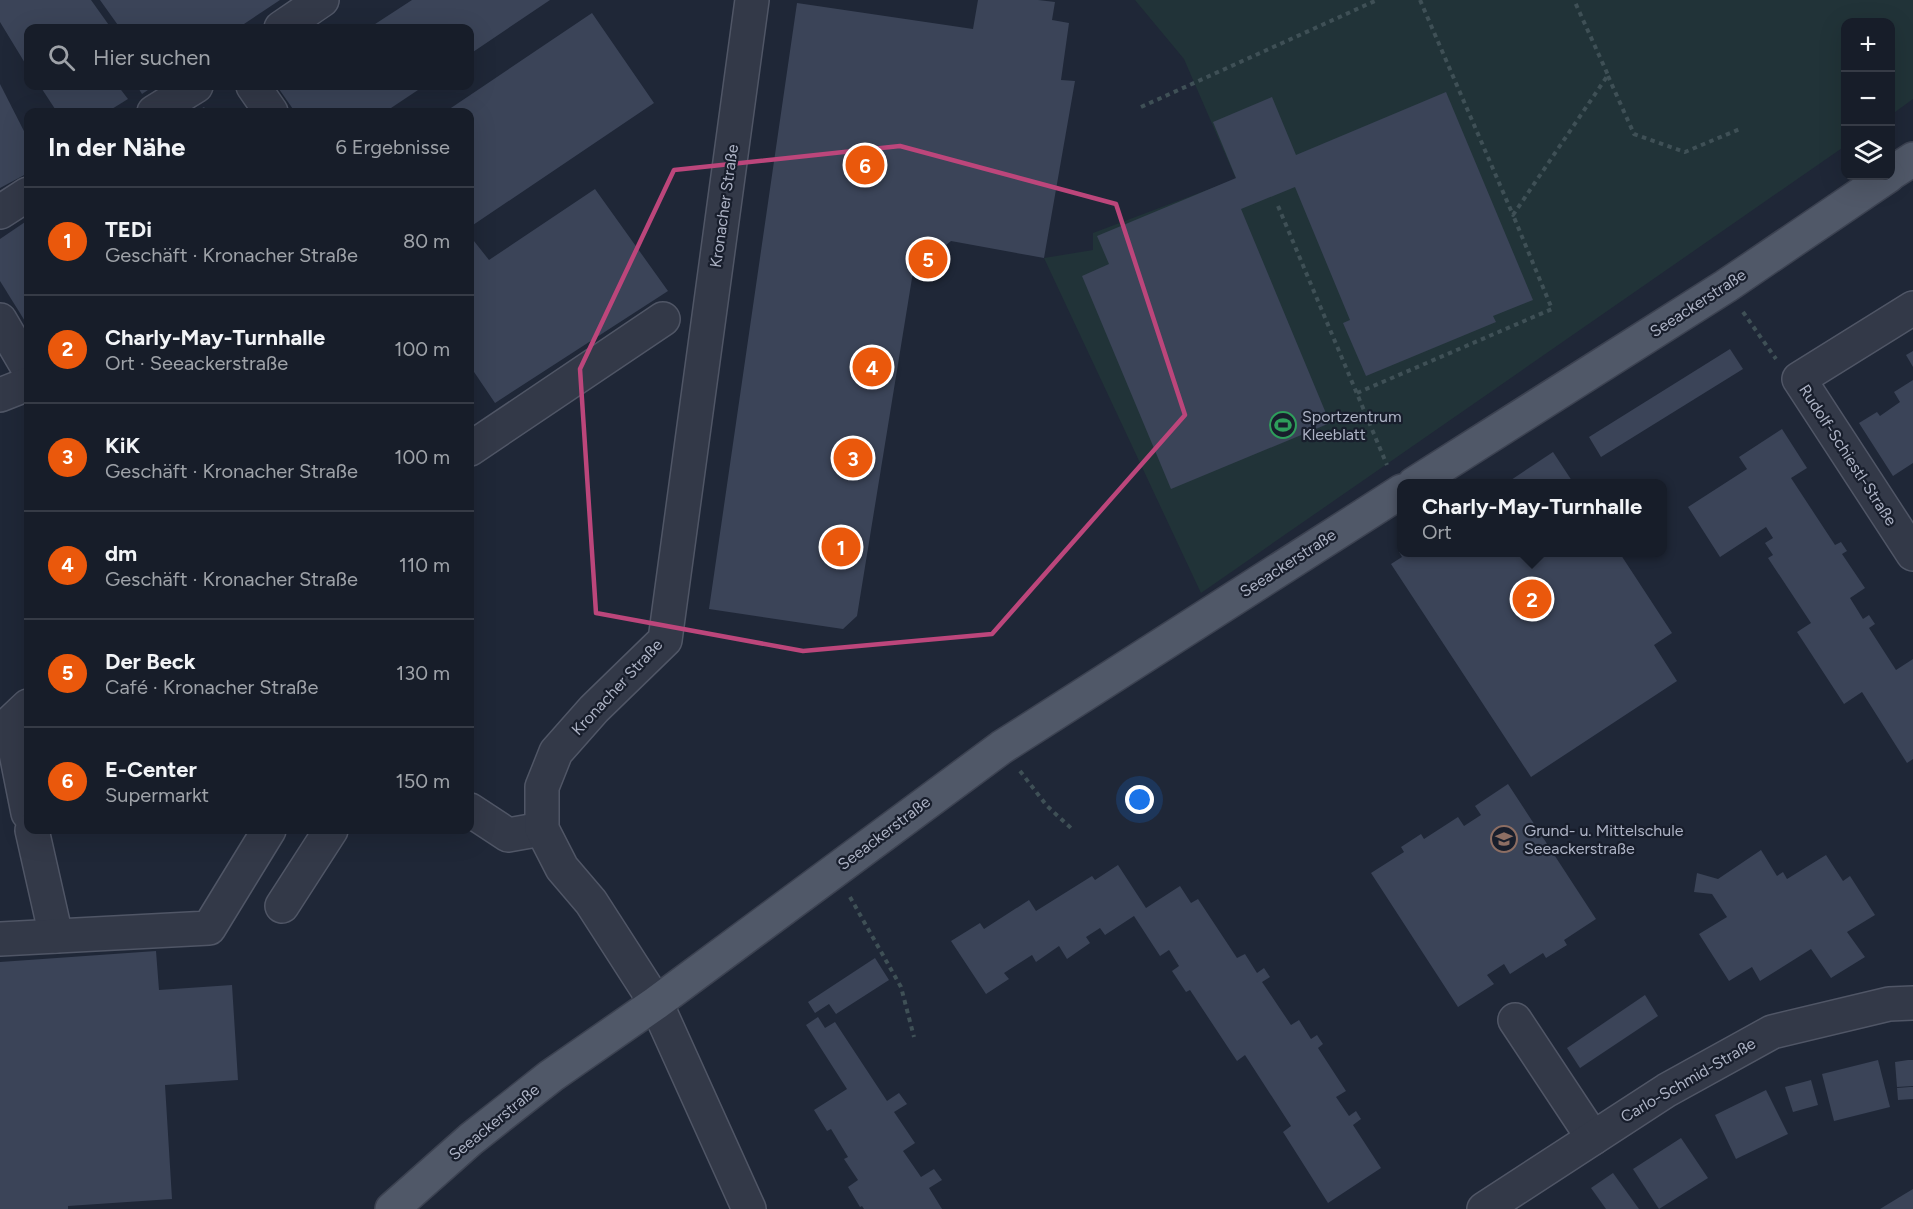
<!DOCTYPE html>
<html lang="de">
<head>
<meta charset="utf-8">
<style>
	:root { --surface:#171d29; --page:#242a35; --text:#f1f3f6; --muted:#9ea2a8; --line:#363b46; --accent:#ea580c }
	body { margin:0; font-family:Figtree,sans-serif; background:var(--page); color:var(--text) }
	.controls { position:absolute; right:18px; top:18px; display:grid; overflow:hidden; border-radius:12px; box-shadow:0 6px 24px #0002 }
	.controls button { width:54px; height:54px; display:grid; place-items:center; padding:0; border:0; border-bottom:2px solid var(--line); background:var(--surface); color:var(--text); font:30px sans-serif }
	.you { position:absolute; left:1140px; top:800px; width:21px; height:21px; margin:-15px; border:4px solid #fff; border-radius:50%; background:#1a73e8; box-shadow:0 0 0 9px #1a73e833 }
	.badge { display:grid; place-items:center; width:39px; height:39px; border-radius:50%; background:var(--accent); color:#fff; font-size:20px; font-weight:700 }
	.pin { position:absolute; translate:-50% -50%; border:3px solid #fff; box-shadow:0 2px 6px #0006 }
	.popup { position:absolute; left:1397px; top:479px; width:270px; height:78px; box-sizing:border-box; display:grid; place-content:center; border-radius:12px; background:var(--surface); filter:drop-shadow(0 2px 4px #0005); font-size:20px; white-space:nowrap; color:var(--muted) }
	.popup b { font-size:22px; color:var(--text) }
	.popup::after { content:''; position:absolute; left:50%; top:100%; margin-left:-12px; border:12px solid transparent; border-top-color:var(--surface) }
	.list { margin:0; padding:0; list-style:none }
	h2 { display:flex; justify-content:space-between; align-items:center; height:78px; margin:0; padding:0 24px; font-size:26px }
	h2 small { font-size:20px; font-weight:400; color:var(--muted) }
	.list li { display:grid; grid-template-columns:39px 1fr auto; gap:18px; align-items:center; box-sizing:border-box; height:108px; padding:0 24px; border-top:2px solid var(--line) }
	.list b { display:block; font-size:22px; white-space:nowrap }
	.list p { margin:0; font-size:20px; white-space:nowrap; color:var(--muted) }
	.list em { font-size:20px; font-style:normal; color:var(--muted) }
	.icon { flex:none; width:33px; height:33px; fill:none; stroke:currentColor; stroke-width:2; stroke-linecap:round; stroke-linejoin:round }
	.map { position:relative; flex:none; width:1913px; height:1209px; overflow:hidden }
	.search { position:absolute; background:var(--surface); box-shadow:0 6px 24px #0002; left:24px; top:24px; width:450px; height:66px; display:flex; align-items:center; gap:15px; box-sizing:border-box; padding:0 21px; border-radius:12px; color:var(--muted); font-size:22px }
	.panel { position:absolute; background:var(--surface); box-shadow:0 6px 24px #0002; left:24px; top:108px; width:450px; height:726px; border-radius:12px }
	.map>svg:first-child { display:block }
	.green { fill:#213338 }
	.building { fill:#3b4458 }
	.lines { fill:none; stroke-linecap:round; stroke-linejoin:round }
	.minor-casing { stroke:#505666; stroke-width:36 }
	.major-casing { stroke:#3c4251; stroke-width:36 }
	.path { stroke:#3f5056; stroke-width:4; stroke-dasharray:4.5 4.5; stroke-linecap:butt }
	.minor { stroke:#333948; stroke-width:33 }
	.major { stroke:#505868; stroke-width:33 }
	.marked { fill:none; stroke:#bc467b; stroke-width:4.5; stroke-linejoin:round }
	.labels { text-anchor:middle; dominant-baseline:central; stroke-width:4.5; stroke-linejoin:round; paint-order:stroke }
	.street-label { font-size:16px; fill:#adb3c5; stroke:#181e2c }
	.poi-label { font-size:16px; fill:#adb3c5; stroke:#181e2c; text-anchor:start }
</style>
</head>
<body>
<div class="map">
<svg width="1913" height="1209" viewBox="0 0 1913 1209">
	<rect width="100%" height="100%" fill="#1f2737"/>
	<path class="green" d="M1135 0H1913V99L1891 115 1890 22H1846L1845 146 1201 593 1044 258 1093 250V233L1236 179 1184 59Z"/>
	<g class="building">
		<path d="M0 0H91L111 28H28V68L0 22Z"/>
		<path d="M100 0H280L238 28H120Z"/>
		<path d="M412 0H550L470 54V28H369Z"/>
		<path d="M978 0H1038L1055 2 1052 20 1069 23 1061 80 1075 81 1044 258 951 241 913 272 857 616 843 629 709 609 797 3 973 29Z"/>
		<path d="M592 13 654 103 470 227V112H445Z"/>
		<path d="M0 84 28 139V173L0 188Z"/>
		<path d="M40 86H118L128 99 107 112H57Z"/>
		<path d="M137 86H154L142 94Z"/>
		<path d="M283 86H424L391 108 394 112H295L279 89Z"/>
		<path d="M1446 92 1533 300 1493 316 1496 322 1366 376 1343 323 1350 320 1295 187 1241 209 1330 423 1171 489 1082 276 1109 264 1097 236 1236 178 1213 122 1272 97 1296 155Z"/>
		<path d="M204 107 208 112H195Z"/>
		<path d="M595 189 668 291 495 403 470 366V236L489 260Z"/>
		<path d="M28 220V326L0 281V239Z"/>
		<path d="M1730 349 1743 369 1601 457 1589 437Z"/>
		<path d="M1913 351V367L1906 355Z"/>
		<path d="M1913 380V463L1893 476 1859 423 1877 412 1880 416 1900 402 1894 392Z"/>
		<path d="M1782 429 1807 468 1791 478 1835 545 1841 542 1847 551 1842 554 1865 588 1850 598 1863 619 1869 615 1875 624 1869 628 1896 670 1913 659V759L1907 763 1862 692 1844 704 1797 632 1811 623 1768 558 1773 555 1765 543 1773 538 1766 527 1720 557 1688 507 1747 469 1739 457Z"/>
		<path d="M1553 452 1574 484H1505Z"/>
		<path d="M1399 552H1619L1672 633 1654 645 1677 681 1531 777 1391 564 1402 557Z"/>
		<path d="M1508 784 1596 919 1564 940 1567 945 1546 958 1543 953 1510 974 1504 964 1487 975 1494 984 1458 1007 1371 873 1404 852 1401 847 1421 834 1424 839 1458 817 1464 826 1481 815 1475 806Z"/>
		<path d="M1761 850 1777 876 1783 872 1787 879 1826 855 1843 881 1850 876 1875 915 1847 932 1865 957 1831 978 1811 949 1760 981 1752 967 1729 981 1699 934 1727 917 1712 894 1694 892 1697 873 1718 879Z"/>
		<path d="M1118 865 1146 908 1180 886 1191 903 1198 899 1237 958 1245 954 1257 973 1264 968 1270 977 1262 982 1291 1025 1299 1020 1311 1039 1317 1035 1323 1044 1318 1048 1346 1091 1336 1097 1349 1116 1356 1111 1361 1119 1353 1125 1381 1168 1328 1203 1283 1132 1291 1126 1245 1055 1237 1061 1190 990 1186 992 1172 971 1179 966 1169 950 1160 956 1134 916 1105 935 1100 928 1086 937 1090 943 1067 959 1059 946 1036 962 1032 955 1004 973 1009 979 986 994 951 941 980 923 984 929 1029 900 1036 911 1092 876 1095 880Z"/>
		<path d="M156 951 159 990 232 985 238 1080 165 1085 172 1199 68 1206V1209H0V962Z"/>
		<path d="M875 958 889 980 836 1014 829 1004 815 1013 808 1002Z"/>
		<path d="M1645 995 1658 1016 1580 1068 1567 1048Z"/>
		<path d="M818 1017 825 1028 835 1022 887 1101 899 1093 907 1104 894 1112 915 1143 903 1151 921 1177 934 1169 942 1180 929 1188 942 1209H864L862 1206 860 1207 848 1187 858 1180 844 1159 848 1157 831 1129 827 1131 814 1110 847 1089 806 1025Z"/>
		<path d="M1878 1060 1890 1107 1834 1121 1822 1074Z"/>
		<path d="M1908 1060H1913V1086L1897 1087 1895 1062Z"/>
		<path d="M1811 1080 1818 1105 1793 1112 1785 1087Z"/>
		<path d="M1910 1087H1913V1099L1898 1100 1897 1088Z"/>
		<path d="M1766 1090 1788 1134 1736 1159 1715 1115Z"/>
		<path d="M1681 1138 1708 1178 1659 1209 1633 1169Z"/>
		<path d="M1613 1173 1639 1209H1606L1591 1188Z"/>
		<path d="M1913 1189V1209H1880L1903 1195Z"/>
	</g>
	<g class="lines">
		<defs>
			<g id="minor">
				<path d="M281 28 322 0"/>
				<path d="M253 86 271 112"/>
				<path d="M154 112 196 86"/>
				<path d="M0 212 28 194"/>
				<path d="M1913 308 1799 379 1913 554"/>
				<path d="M0 320 28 368"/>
				<path d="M0 395 28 384"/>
				<path d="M470 449 663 319"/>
				<path d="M28 706 10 723 28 813"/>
				<path d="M470 810 508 835 542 829"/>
				<path d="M32 830 56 936"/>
				<path d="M282 906 331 830"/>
				<path d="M0 939 209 928 269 830"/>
				<path d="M1515 1020 1593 1138"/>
				<path d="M749 1209 656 1003 591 902 562 868 542 829V787L556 752 594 709 665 640 752 0"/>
				<path d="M1484 1209 1667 1090 1772 1032 1889 1004 1913 1003"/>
			</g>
			<g id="major">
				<path d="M1890 174 1913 159"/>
				<path d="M1414 484 1726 286 1888 176"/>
				<path d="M392 1209 471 1139 551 1076 656 1003 1002 747 1402 491"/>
			</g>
		</defs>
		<use href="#minor" class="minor-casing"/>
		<use href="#major" class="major-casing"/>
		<g class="path">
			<path d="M1420 0 1513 215 1608 75 1574 0"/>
			<path d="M1608 76 1634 134 1685 152 1742 128"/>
			<path d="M1141 107 1377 0"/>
			<path d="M1278 206 1387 465"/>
			<path d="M1743 312 1776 359"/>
			<path d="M1357 393 1552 309 1513 215"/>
			<path d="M1020 771 1047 806 1072 829"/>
			<path d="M850 897 901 987 914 1037"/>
		</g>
		<use href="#minor" class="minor"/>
		<use href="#major" class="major"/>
	</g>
	<path class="marked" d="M900 146 1116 204 1185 415 992 634 803 651 596 613 580 369 674 170Z"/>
	<defs>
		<symbol id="stadium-ring" viewBox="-11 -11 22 22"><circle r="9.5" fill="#181e2c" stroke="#2e9e5b" stroke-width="1.5"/><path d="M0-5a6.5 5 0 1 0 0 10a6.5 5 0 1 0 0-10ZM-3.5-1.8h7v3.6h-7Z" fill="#2e9e5b"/></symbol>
		<symbol id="school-ring" viewBox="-11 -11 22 22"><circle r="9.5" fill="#181e2c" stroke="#8d6e63" stroke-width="1.5"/><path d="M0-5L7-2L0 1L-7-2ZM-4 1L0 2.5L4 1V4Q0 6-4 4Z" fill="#8d6e63"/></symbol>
	</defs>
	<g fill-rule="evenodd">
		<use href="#stadium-ring" x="1268" y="410" width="30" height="30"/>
		<use href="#school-ring" x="1489" y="824" width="30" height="30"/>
	</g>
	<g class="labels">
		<g class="street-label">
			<text transform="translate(724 206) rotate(-82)">Kronacher Straße</text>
			<text transform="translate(1698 303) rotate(-33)">Seeackerstraße</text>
			<text transform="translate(1848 455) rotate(57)">Rudolf-Schiestl-Straße</text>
			<text transform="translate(1288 563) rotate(-33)">Seeackerstraße</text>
			<text transform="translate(617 687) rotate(-47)">Kronacher Straße</text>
			<text transform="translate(884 833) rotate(-37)">Seeackerstraße</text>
			<text transform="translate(1688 1080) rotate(-30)">Carlo-Schmid-Straße</text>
			<text transform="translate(494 1122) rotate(-39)">Seeackerstraße</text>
		</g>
		<g class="poi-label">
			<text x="1302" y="416">Sportzentrum<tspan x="1302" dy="18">Kleeblatt</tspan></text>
			<text x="1524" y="830">Grund- u. Mittelschule<tspan x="1524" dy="18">Seeackerstraße</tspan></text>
		</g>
	</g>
</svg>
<div class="controls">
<button>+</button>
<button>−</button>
<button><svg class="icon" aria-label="layers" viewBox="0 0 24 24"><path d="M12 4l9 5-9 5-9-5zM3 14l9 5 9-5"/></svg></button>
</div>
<div class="you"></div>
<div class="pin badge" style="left:841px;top:547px">1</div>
<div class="pin badge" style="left:1532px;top:599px">2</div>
<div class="popup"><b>Charly-May-Turnhalle</b>Ort</div>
<div class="pin badge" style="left:853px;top:458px">3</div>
<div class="pin badge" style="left:872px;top:367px">4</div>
<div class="pin badge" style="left:928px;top:259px">5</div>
<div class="pin badge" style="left:865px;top:165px">6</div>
<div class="search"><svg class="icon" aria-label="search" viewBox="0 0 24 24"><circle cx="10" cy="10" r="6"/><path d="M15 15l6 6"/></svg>Hier suchen</div>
<section class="panel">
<h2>In der Nähe<small>6 Ergebnisse</small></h2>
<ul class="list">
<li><span class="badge">1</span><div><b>TEDi</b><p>Geschäft · Kronacher Straße</p></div><em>80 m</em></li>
<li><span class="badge">2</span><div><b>Charly-May-Turnhalle</b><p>Ort · Seeackerstraße</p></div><em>100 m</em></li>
<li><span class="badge">3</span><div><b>KiK</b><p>Geschäft · Kronacher Straße</p></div><em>100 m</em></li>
<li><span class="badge">4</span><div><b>dm</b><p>Geschäft · Kronacher Straße</p></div><em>110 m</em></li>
<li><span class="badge">5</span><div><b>Der Beck</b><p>Café · Kronacher Straße</p></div><em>130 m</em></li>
<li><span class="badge">6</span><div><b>E-Center</b><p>Supermarkt</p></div><em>150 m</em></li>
</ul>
</section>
</div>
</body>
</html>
